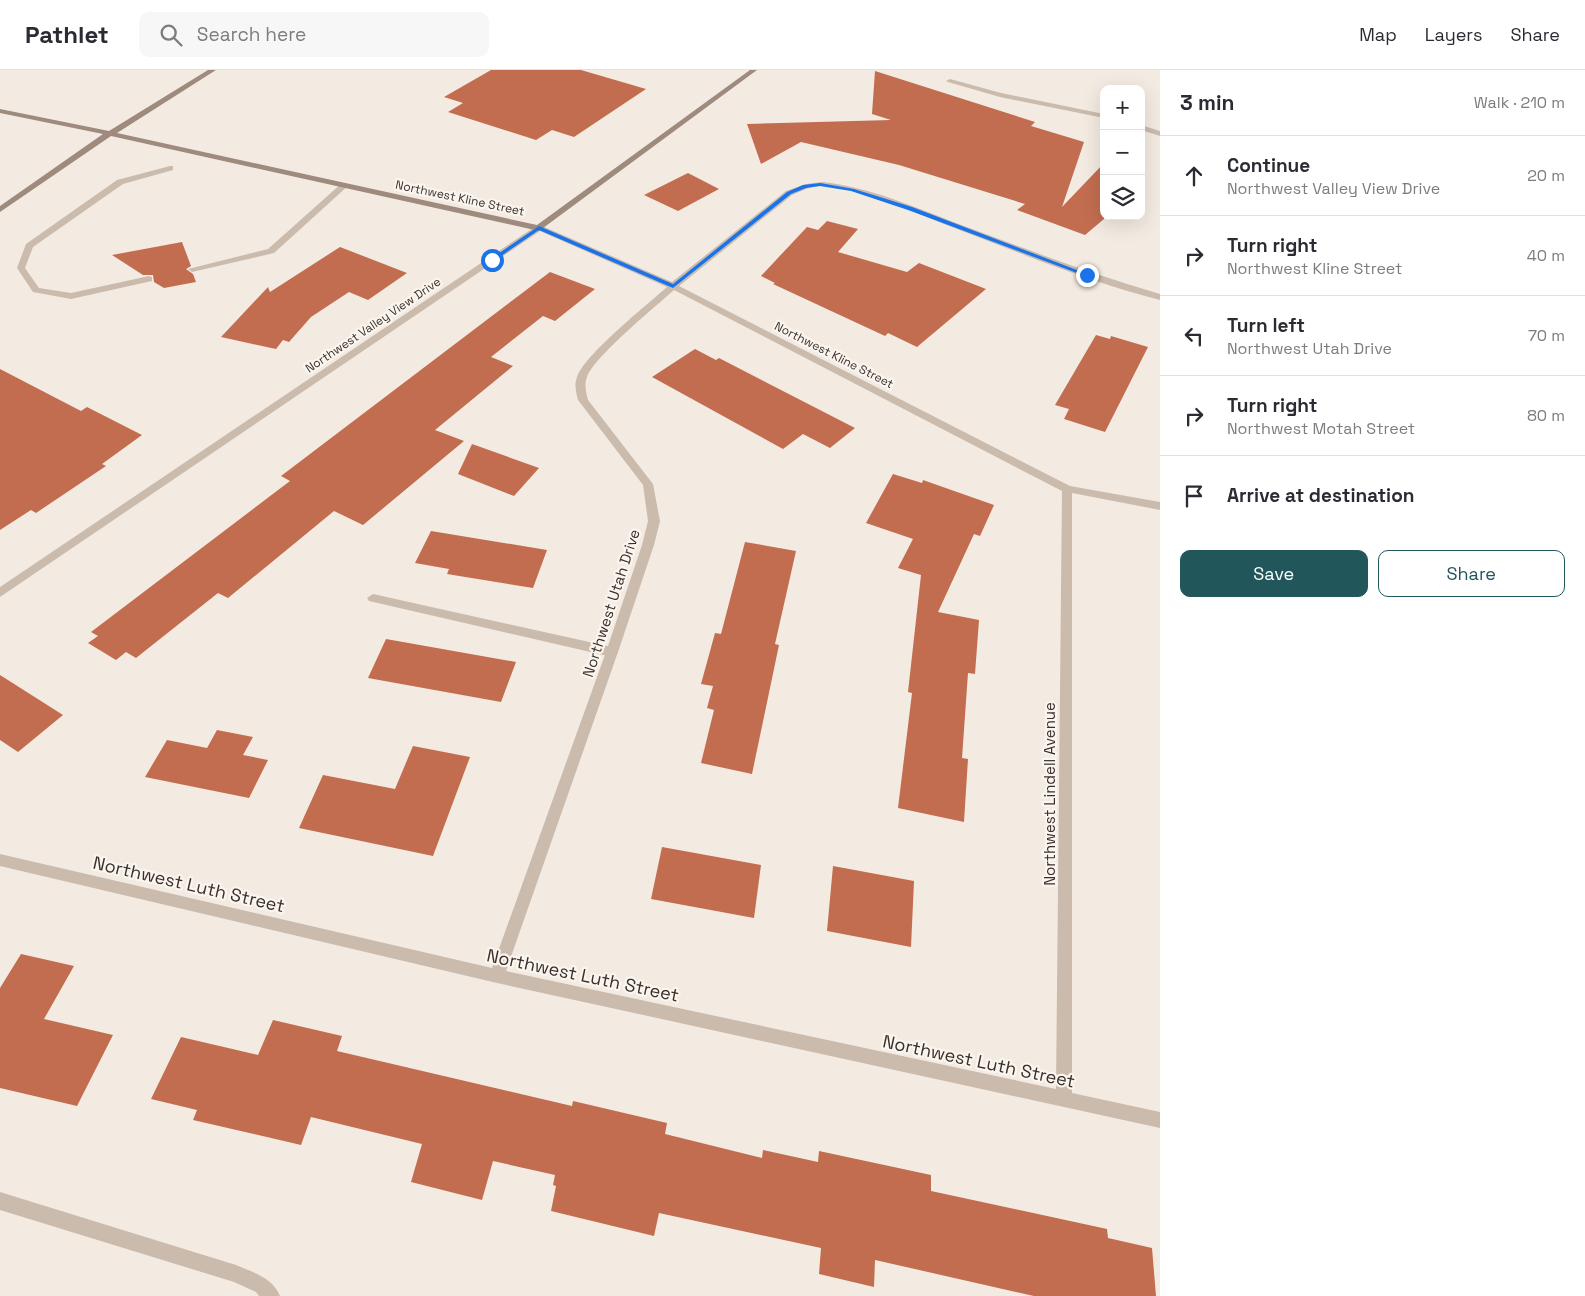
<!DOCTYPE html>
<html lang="en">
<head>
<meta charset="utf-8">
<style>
	:root { --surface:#fff; --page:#f7f7f7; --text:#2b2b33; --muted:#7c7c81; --line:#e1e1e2; --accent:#21565a }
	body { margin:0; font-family:"Space Grotesk",sans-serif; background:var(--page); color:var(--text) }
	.controls { position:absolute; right:15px; top:15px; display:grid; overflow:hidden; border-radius:10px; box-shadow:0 5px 20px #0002 }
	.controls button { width:45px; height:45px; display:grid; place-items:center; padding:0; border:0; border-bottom:1px solid var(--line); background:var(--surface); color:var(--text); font:25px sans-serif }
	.stop { position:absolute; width:15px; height:15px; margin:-11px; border:4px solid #1a73e8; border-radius:50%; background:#fff }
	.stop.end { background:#1a73e8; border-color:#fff; box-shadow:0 1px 5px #0008 }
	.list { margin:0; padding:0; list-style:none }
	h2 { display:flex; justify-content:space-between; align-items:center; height:65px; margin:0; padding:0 20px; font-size:21px }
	h2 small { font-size:16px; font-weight:400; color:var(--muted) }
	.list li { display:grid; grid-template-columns:32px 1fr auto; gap:15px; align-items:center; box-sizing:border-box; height:80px; padding:0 20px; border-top:1px solid var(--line) }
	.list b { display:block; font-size:19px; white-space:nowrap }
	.list p { margin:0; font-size:16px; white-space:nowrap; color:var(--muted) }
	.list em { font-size:16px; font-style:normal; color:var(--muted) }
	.actions { display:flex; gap:10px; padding:15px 20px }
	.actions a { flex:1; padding:11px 0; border:1px solid var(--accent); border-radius:10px; text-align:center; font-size:18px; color:var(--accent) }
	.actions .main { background:var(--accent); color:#fff }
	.icon { flex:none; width:28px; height:28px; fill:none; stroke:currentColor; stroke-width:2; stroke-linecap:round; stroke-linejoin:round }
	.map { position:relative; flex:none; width:1160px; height:1226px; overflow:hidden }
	header { display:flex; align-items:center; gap:30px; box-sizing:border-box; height:70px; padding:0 25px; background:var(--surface); border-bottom:1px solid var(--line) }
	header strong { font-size:24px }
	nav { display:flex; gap:28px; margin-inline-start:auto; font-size:18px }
	.search { width:350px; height:45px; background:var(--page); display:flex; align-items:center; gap:12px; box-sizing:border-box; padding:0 18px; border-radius:10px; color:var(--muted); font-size:19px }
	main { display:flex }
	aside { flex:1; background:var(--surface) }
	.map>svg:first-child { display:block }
	.building { fill:#c26d50 }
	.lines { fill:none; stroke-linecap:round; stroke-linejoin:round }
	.lane { fill:#cbbbad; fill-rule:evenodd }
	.street { fill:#cbbbad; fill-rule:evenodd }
	.secondary { fill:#9f8a7e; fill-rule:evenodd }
	.route { fill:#1a73e8 }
	.labels { text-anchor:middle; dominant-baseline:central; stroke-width:4.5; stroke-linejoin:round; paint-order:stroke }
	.far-street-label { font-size:12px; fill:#3a302b; stroke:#faf5ee }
	.street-label { font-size:15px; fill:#3a302b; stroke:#faf5ee }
	.near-street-label { font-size:18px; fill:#3a302b; stroke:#faf5ee }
</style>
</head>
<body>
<header>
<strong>Pathlet</strong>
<div class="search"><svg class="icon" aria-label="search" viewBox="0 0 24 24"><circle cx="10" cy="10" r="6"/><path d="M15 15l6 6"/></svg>Search here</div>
<nav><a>Map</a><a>Layers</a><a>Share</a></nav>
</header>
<main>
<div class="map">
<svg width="1160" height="1226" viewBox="0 0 1160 1226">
	<rect width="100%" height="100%" fill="#f3ebe1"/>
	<g class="building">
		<path d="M491 0H581L646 19 574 67 552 60 536 70 448 42 463 33 444 27Z"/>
		<path d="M875 1 1035 52 1031 56 1084 72 1062 137 1104 93V149L1085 165 1017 140 1025 134 899 95 801 72 761 94 747 54 891 50 872 44Z"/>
		<path d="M688 103 719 119 678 141 644 125Z"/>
		<path d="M827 151 858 159 838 182 907 202 919 193 986 219 917 277 888 263 885 266 773 214 775 213 761 206 807 157 818 160Z"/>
		<path d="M182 172 191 196 186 199 193 204 196 212 164 218 154 212 153 205H143L112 185Z"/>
		<path d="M340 177 407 203 368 230 349 222 311 247 289 272 283 270 276 279 221 267 268 217 270 222Z"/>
		<path d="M550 202 595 219 555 251 543 246 491 287 513 296 435 360 464 371 363 455 334 441 228 528 218 523 136 588 126 582 116 590 88 573 98 566 91 562 290 411 281 406Z"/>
		<path d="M1096 265 1110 269 1111 266 1148 277 1105 362 1064 349 1069 339 1055 335Z"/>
		<path d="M695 279 716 290 719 288 855 358 830 378 803 364 783 379 652 307Z"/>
		<path d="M0 299 81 341 87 337 142 365 102 394 106 396 36 443 31 440 0 460Z"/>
		<path d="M472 374 539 398 514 426 458 404Z"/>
		<path d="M893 404 922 413 923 410 994 435 980 466 974 464 938 542 979 550 975 604 968 603 962 688 968 689 964 752 898 738 912 623 908 622 921 505 898 498 913 469 866 453Z"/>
		<path d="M431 461 547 480 533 518 447 504 449 499 415 493Z"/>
		<path d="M745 472 796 481 775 574 779 575 752 704 701 693 714 640 707 638 713 616 701 614 715 563 721 564Z"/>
		<path d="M386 569 516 592 501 632 368 608Z"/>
		<path d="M0 605 63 645 18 682 0 670Z"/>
		<path d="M217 660 253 667 243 685 268 690 249 728 145 707 167 670 207 678Z"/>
		<path d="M413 676 470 687 433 786 299 758 323 705 395 719Z"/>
		<path d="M662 777 761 795 754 848 651 829Z"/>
		<path d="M833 796 914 811 911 877 827 861Z"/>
		<path d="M21 884 74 896 44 949 113 965 77 1036 0 1018V918Z"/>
		<path d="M273 950 342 966 337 981 572 1036 573 1031 667 1053 665 1064 762 1088 763 1080 818 1092 819 1081 931 1105V1121L1107 1159 1108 1168 1152 1178 1156 1226H1034L875 1190 874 1217 819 1204 821 1178 659 1143 654 1166 551 1141 556 1116 553 1115 555 1105 493 1091 482 1130 411 1112 422 1074 311 1047 301 1075 193 1050 197 1040 151 1029 181 967 258 985Z"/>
	</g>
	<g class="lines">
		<g class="lane">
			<path d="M170 96H173V100L123 114 33 177 25 198 39 218 71 223 149 206 152 207V211L71 229 33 222 17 198 26 174 117 110Z"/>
			<path d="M342 113 349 115 274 183 192 202 188 199 268 179Z"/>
			<path d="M373 524 612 577 616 579 618 582 616 585 612 587 369 531 367 528Z"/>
			<path d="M0 1122 236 1195C253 1202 273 1208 280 1226H259L256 1222 234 1212 0 1140Z"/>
		</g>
		<g class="street">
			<path d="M950 9 1001 23 1104 44V48L1000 27 948 12 946 11Z"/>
			<path d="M1141 55 1160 61V66L1141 60Z"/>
			<path d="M822 112C869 117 912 136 956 153 1023 178 1091 204 1160 224V230C1086 211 1015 181 944 154 906 139 863 117 821 116 811 116 801 121 792 125L679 216 1070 416 1160 432V440L1072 423V1023L1160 1042V1058L497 913 0 796V784L492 898 606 582 642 475 648 451 643 415 578 330C576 322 574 315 577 307 585 284 647 235 667 217L540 161 0 527V517L536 156H542L672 212 786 121 806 114ZM674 220 1062 421 1056 1019 506 901 618 582 654 475 660 451 653 414 588 330C586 322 584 315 587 307 594 287 655 237 674 220Z"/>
		</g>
		<path class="secondary" d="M208 0H216L117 63 537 155 750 0H757L539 161 111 66 0 142V136L103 64 0 43V39L109 61Z"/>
	</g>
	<path class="route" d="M820 113 854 119 912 137 1090 205 1085 206 908 140 851 121 820 116 806 118 791 124 673 218 539 160 494 191 489 190 539 156 673 214 787 122 803 115Z"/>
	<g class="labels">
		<g class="far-street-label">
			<text transform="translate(460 128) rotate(12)">Northwest Kline Street</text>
			<text transform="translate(373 255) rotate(-34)">Northwest Valley View Drive</text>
			<text transform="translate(834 285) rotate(27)">Northwest Kline Street</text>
		</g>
		<g class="street-label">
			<text transform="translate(611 533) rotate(-72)">Northwest Utah Drive</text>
			<text transform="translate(1049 724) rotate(-90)">Northwest Lindell Avenue</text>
		</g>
		<g class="near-street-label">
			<text transform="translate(189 814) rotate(13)">Northwest Luth Street</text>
			<text transform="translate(583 905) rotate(12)">Northwest Luth Street</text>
			<text transform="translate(979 991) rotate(12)">Northwest Luth Street</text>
		</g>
	</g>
</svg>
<div class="controls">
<button>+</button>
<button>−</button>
<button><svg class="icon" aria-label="layers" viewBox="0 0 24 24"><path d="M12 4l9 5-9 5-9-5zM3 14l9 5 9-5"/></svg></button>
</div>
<div class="stop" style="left:492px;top:190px"></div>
<div class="stop end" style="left:1087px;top:205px"></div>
</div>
<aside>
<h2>3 min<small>Walk · 210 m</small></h2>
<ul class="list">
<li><svg class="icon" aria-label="ahead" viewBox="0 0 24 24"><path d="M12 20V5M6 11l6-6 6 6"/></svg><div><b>Continue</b><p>Northwest Valley View Drive</p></div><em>20 m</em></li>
<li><svg class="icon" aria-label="right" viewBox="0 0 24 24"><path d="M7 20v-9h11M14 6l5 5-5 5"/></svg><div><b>Turn right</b><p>Northwest Kline Street</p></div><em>40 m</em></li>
<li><svg class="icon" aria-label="left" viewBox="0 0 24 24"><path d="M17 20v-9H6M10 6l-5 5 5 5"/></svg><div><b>Turn left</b><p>Northwest Utah Drive</p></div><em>70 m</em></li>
<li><svg class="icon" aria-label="right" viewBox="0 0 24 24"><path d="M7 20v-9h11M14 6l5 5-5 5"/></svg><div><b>Turn right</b><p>Northwest Motah Street</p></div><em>80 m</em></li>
<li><svg class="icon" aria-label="arrive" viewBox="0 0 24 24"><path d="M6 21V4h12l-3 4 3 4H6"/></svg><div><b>Arrive at destination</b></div></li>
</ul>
<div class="actions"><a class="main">Save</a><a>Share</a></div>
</aside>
</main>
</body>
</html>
